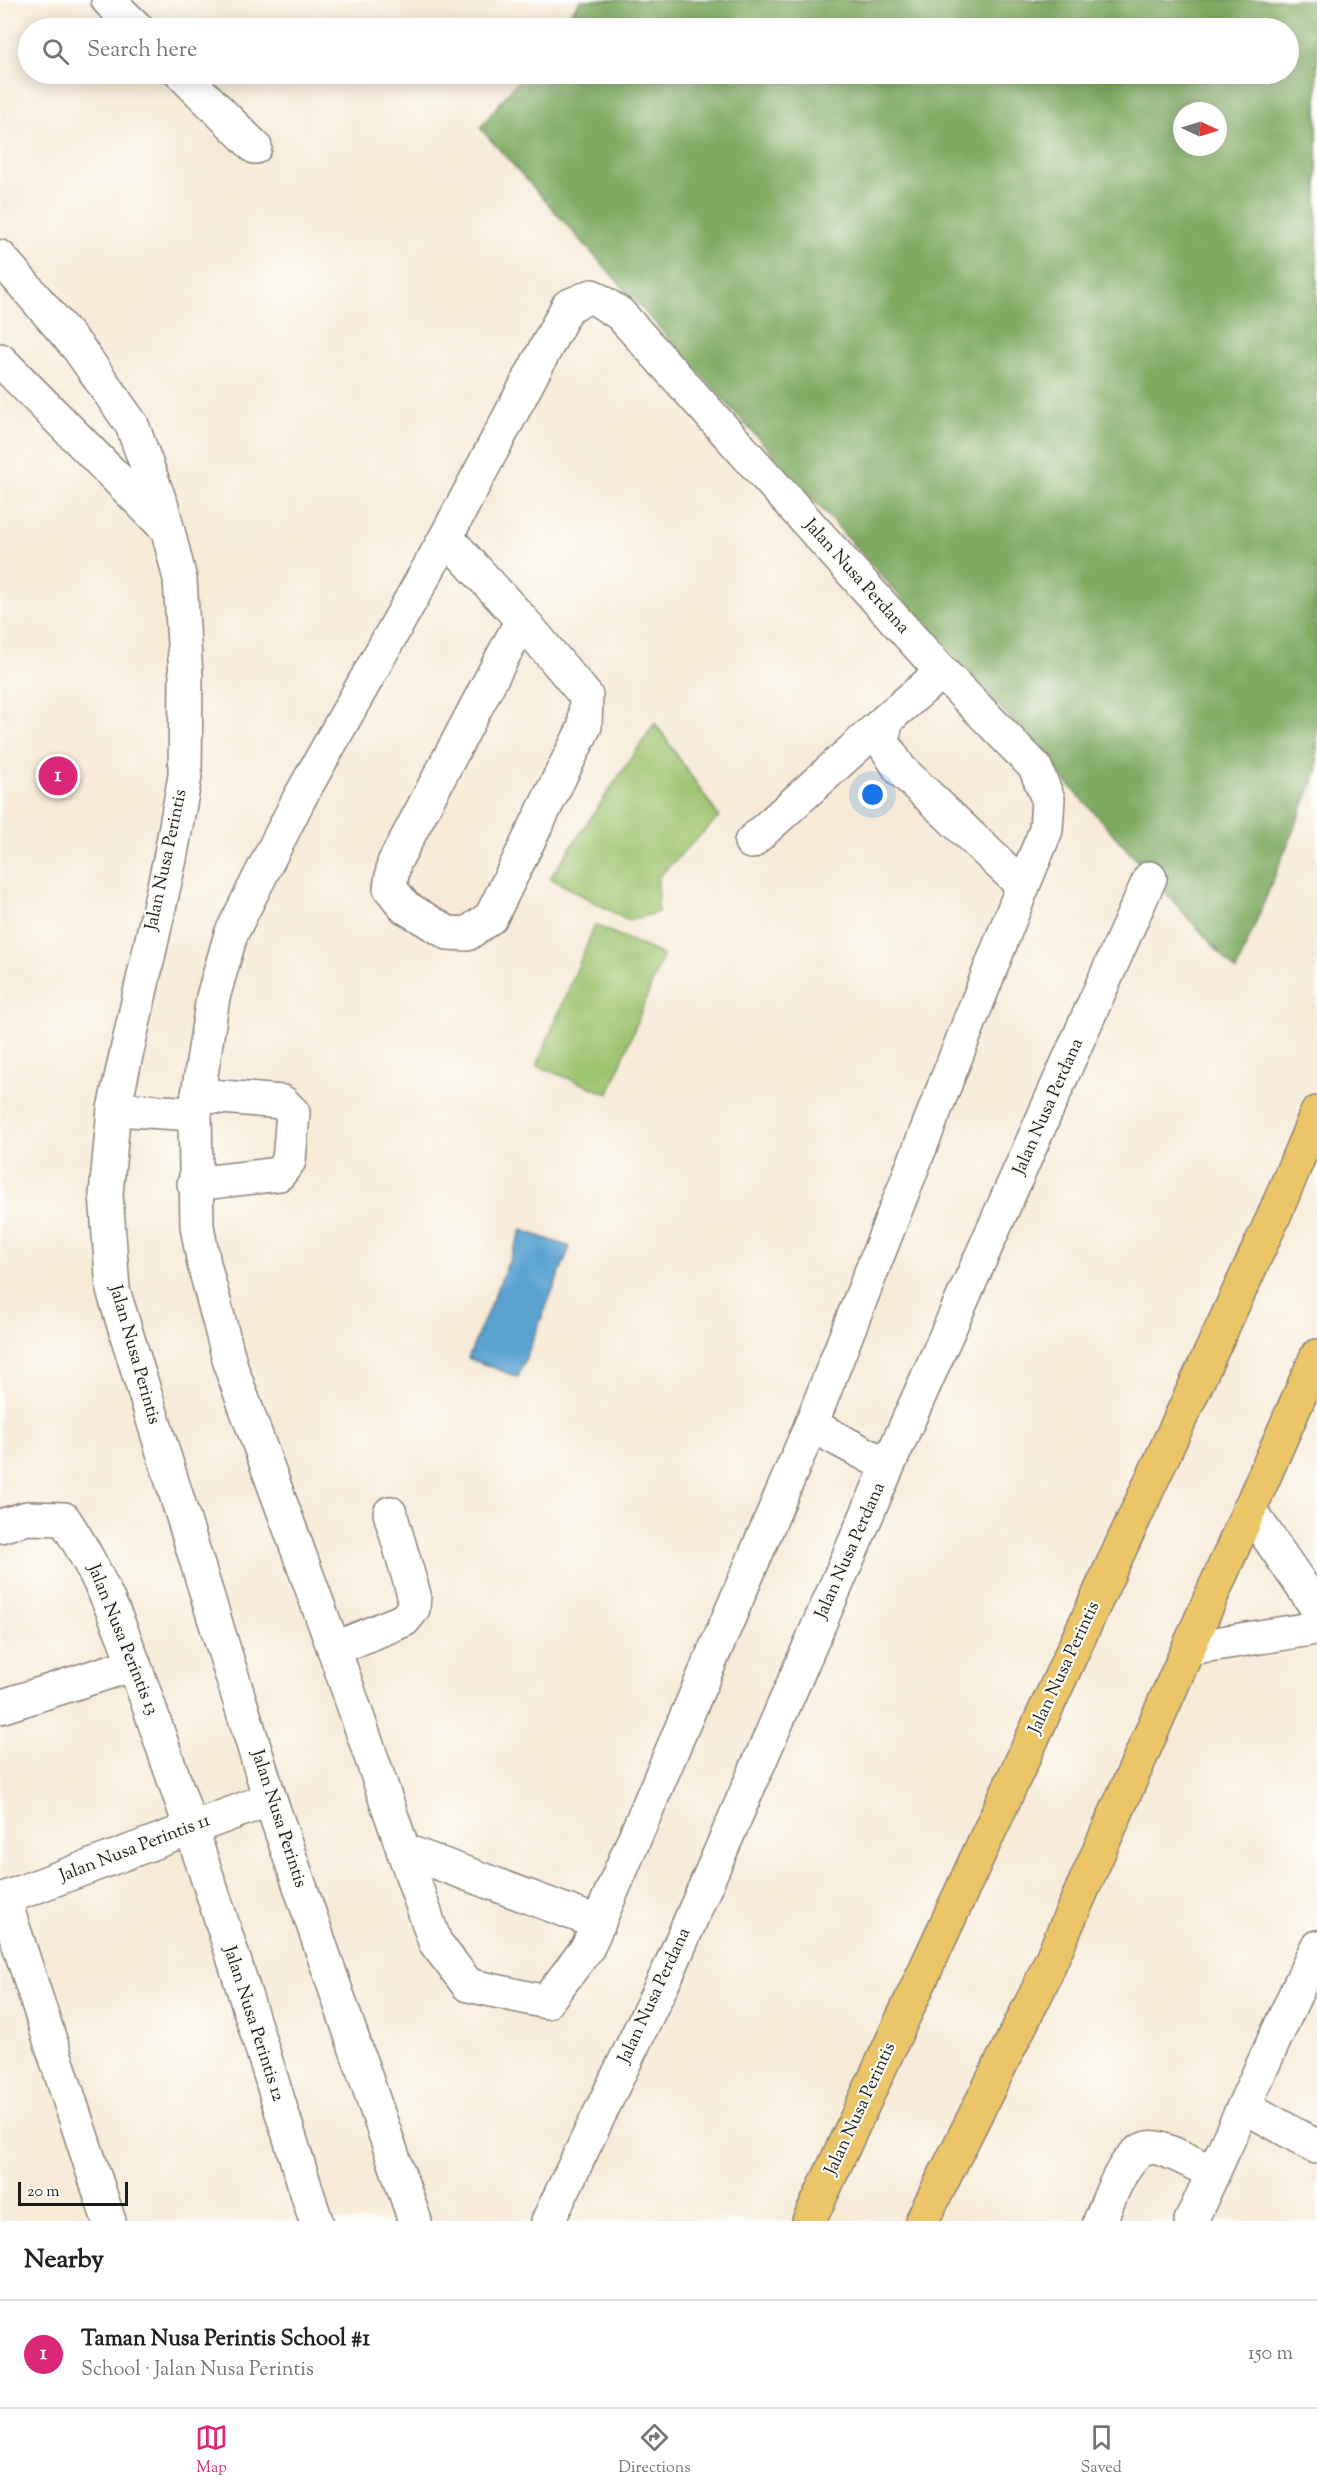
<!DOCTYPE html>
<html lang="en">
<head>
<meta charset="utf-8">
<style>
	:root { --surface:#fff; --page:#f6f6f6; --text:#202124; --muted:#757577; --line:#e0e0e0; --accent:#db2777 }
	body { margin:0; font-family:"Sorts Mill Goudy",serif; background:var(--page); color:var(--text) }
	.compass { position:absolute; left:1173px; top:102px; width:54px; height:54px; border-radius:50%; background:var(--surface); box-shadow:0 3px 15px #0003; rotate:94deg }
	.scale { position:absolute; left:18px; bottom:15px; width:110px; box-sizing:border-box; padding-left:6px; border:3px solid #1c1c1c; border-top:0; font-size:16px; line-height:21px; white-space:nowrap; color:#1c1c1c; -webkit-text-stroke:4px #fdfcf7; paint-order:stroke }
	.you { position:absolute; left:873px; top:795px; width:21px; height:21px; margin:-15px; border:4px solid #fff; border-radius:50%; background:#1a73e8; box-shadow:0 0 0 9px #1a73e833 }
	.badge { display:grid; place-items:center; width:39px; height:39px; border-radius:50%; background:var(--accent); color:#fff; font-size:20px; font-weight:700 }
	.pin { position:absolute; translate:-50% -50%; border:3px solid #fff; box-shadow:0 2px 6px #0006 }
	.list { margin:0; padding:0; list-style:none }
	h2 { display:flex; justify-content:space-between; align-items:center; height:78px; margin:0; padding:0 24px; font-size:26px }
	h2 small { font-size:20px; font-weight:400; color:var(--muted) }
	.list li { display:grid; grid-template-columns:39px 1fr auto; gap:18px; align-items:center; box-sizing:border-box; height:108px; padding:0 24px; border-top:2px solid var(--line) }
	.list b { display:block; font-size:22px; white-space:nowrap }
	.list p { margin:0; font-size:20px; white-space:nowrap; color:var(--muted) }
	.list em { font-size:20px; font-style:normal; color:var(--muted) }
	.icon { flex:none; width:33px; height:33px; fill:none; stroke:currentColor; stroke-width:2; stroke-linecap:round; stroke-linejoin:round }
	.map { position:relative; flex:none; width:1317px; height:2221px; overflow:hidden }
	.search { position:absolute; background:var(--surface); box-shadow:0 3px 15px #0003; left:18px; right:18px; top:18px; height:66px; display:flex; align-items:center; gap:15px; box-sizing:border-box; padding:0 21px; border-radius:33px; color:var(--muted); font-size:22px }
	.sheet { height:186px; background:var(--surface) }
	nav { display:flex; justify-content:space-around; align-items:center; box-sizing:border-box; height:84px; border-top:2px solid var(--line); background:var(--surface); font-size:16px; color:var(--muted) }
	nav a { display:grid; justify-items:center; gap:3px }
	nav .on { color:var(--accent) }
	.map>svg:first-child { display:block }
	.green { fill:#9ec46f; stroke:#5d7046; stroke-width:1.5 }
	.forest { fill:#7eaa62; stroke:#4d633f; stroke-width:1.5; fill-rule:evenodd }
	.water { fill:#5aa2d0; stroke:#3b5f76; stroke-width:1.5 }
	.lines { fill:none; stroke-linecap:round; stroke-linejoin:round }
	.minor-casing { stroke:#8a847a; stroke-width:36 }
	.major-casing { stroke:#8a847a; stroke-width:36 }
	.minor { stroke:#fff; stroke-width:33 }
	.major { stroke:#edc569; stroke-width:33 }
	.labels { text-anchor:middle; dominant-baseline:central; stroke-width:4.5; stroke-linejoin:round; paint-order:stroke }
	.street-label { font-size:18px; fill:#1c1c1c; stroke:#fdfcf7 }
</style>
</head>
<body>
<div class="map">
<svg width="1317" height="2221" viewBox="0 0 1317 2221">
	<rect width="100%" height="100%" fill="#fdfcf7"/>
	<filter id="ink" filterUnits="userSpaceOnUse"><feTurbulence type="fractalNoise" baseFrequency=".0167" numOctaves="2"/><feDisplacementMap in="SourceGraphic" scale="12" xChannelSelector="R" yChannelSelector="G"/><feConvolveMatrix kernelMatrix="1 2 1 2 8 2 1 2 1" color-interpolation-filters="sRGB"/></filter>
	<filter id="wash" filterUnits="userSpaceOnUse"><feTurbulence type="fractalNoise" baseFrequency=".008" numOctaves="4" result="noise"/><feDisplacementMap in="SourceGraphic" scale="24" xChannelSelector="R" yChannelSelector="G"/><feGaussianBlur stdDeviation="1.35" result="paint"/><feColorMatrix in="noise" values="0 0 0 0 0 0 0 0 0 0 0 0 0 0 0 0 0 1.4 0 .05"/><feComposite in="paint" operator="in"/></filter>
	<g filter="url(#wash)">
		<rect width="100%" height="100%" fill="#f7ebd8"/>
		<g class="green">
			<path d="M655 723 719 817 658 877V912L629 921 550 878Z"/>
			<path d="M595 925 663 955 609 1094 537 1066Z"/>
		</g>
		<path class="forest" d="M581 0H1317V772L1236 971 480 128 523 74H1288V28H558ZM1182 111H1218V147H1182Z"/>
		<path class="water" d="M522 1230 570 1247 518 1377 468 1358Z"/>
	</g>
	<g filter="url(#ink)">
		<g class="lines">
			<defs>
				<g id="minor">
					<path d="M108 0 137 28"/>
					<path d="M182 74 255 147"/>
					<path d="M0 257 79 349 132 425 162 507 180 579 186 676 185 776 170 859 114 1109 106 1194 113 1290 270 1799 415 2221"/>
					<path d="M0 360 164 526"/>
					<path d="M446 537 522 620 586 696 585 726 491 917 467 934 448 933 405 907 390 888 394 863 522 620"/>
					<path d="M942 672 887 719 882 741 900 769 1023 886 809 1430 588 1947 546 2002 468 1985 435 1942 334 1649 232 1370 204 1264 197 1226 195 1114 213 997 231 934 299 799 446 537 568 306 592 296 620 314 942 672 1035 767 1048 799 1046 830 1023 886"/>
					<path d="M751 842 887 719"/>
					<path d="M114 1109 195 1114"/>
					<path d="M194 1184 279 1174 289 1161 293 1113 282 1102 198 1095"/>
					<path d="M811 1425 888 1466"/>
					<path d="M1249 1509 1317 1608"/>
					<path d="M0 1526 27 1518 64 1519C114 1594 141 1683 170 1768 223 1918 268 2070 316 2221"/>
					<path d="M1189 1648 1317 1628"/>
					<path d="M334 1649 404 1620 413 1609 414 1595 390 1513"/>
					<path d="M0 1707 134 1664"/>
					<path d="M403 1850 599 1923"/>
					<path d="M4 1899 109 2221"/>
					<path d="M0 1900 270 1799"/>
					<path d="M1244 2106 1317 2147"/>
					<path d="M548 2221 668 1972 888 1466 1150 878"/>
					<path d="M1100 2221C1110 2199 1126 2142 1157 2148 1175 2152 1196 2165 1213 2173"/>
					<path d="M1191 2221 1317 1947"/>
				</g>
				<g id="major">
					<path d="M809 2221 1273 1218 1317 1113"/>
					<path d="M922 2221 1038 1990 1317 1356"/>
				</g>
			</defs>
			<use href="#minor" class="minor-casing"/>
			<use href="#major" class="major-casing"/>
			<use href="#minor" class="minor"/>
			<use href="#major" class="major"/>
		</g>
	</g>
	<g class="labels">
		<g class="street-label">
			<text transform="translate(856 577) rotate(48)">Jalan Nusa Perdana</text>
			<text transform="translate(167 860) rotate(-78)">Jalan Nusa Perintis</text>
			<text transform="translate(1049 1107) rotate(-66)">Jalan Nusa Perdana</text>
			<text transform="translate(134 1355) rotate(74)">Jalan Nusa Perintis</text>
			<text transform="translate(851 1551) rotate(-66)">Jalan Nusa Perdana</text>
			<text transform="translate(122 1640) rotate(68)">Jalan Nusa Perintis 13</text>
			<text transform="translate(1065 1668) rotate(-65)">Jalan Nusa Perintis</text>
			<text transform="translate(278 1819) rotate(72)">Jalan Nusa Perintis</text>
			<text transform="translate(135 1849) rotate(-21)">Jalan Nusa Perintis 11</text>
			<text transform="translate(655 1996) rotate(-65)">Jalan Nusa Perdana</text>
			<text transform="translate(253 2024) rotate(72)">Jalan Nusa Perintis 12</text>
			<text transform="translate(861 2109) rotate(-65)">Jalan Nusa Perintis</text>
		</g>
	</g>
</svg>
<svg class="compass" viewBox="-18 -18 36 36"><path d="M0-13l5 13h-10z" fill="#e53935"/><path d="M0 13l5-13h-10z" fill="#757577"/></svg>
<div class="scale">20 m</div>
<div class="you"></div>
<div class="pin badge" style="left:58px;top:776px">1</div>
<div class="search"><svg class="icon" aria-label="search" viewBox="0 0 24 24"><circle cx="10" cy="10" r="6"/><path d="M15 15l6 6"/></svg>Search here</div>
</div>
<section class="sheet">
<h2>Nearby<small></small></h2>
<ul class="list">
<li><span class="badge">1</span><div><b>Taman Nusa Perintis School #1</b><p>School · Jalan Nusa Perintis</p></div><em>150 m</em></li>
</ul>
</section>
<nav>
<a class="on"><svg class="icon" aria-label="map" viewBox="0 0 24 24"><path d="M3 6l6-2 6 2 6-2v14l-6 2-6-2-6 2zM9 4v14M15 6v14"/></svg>Map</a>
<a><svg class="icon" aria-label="directions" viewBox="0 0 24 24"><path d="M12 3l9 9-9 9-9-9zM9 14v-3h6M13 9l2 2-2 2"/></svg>Directions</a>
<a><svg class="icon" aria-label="saved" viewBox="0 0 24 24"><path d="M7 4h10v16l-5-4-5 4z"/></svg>Saved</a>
</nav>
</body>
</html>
